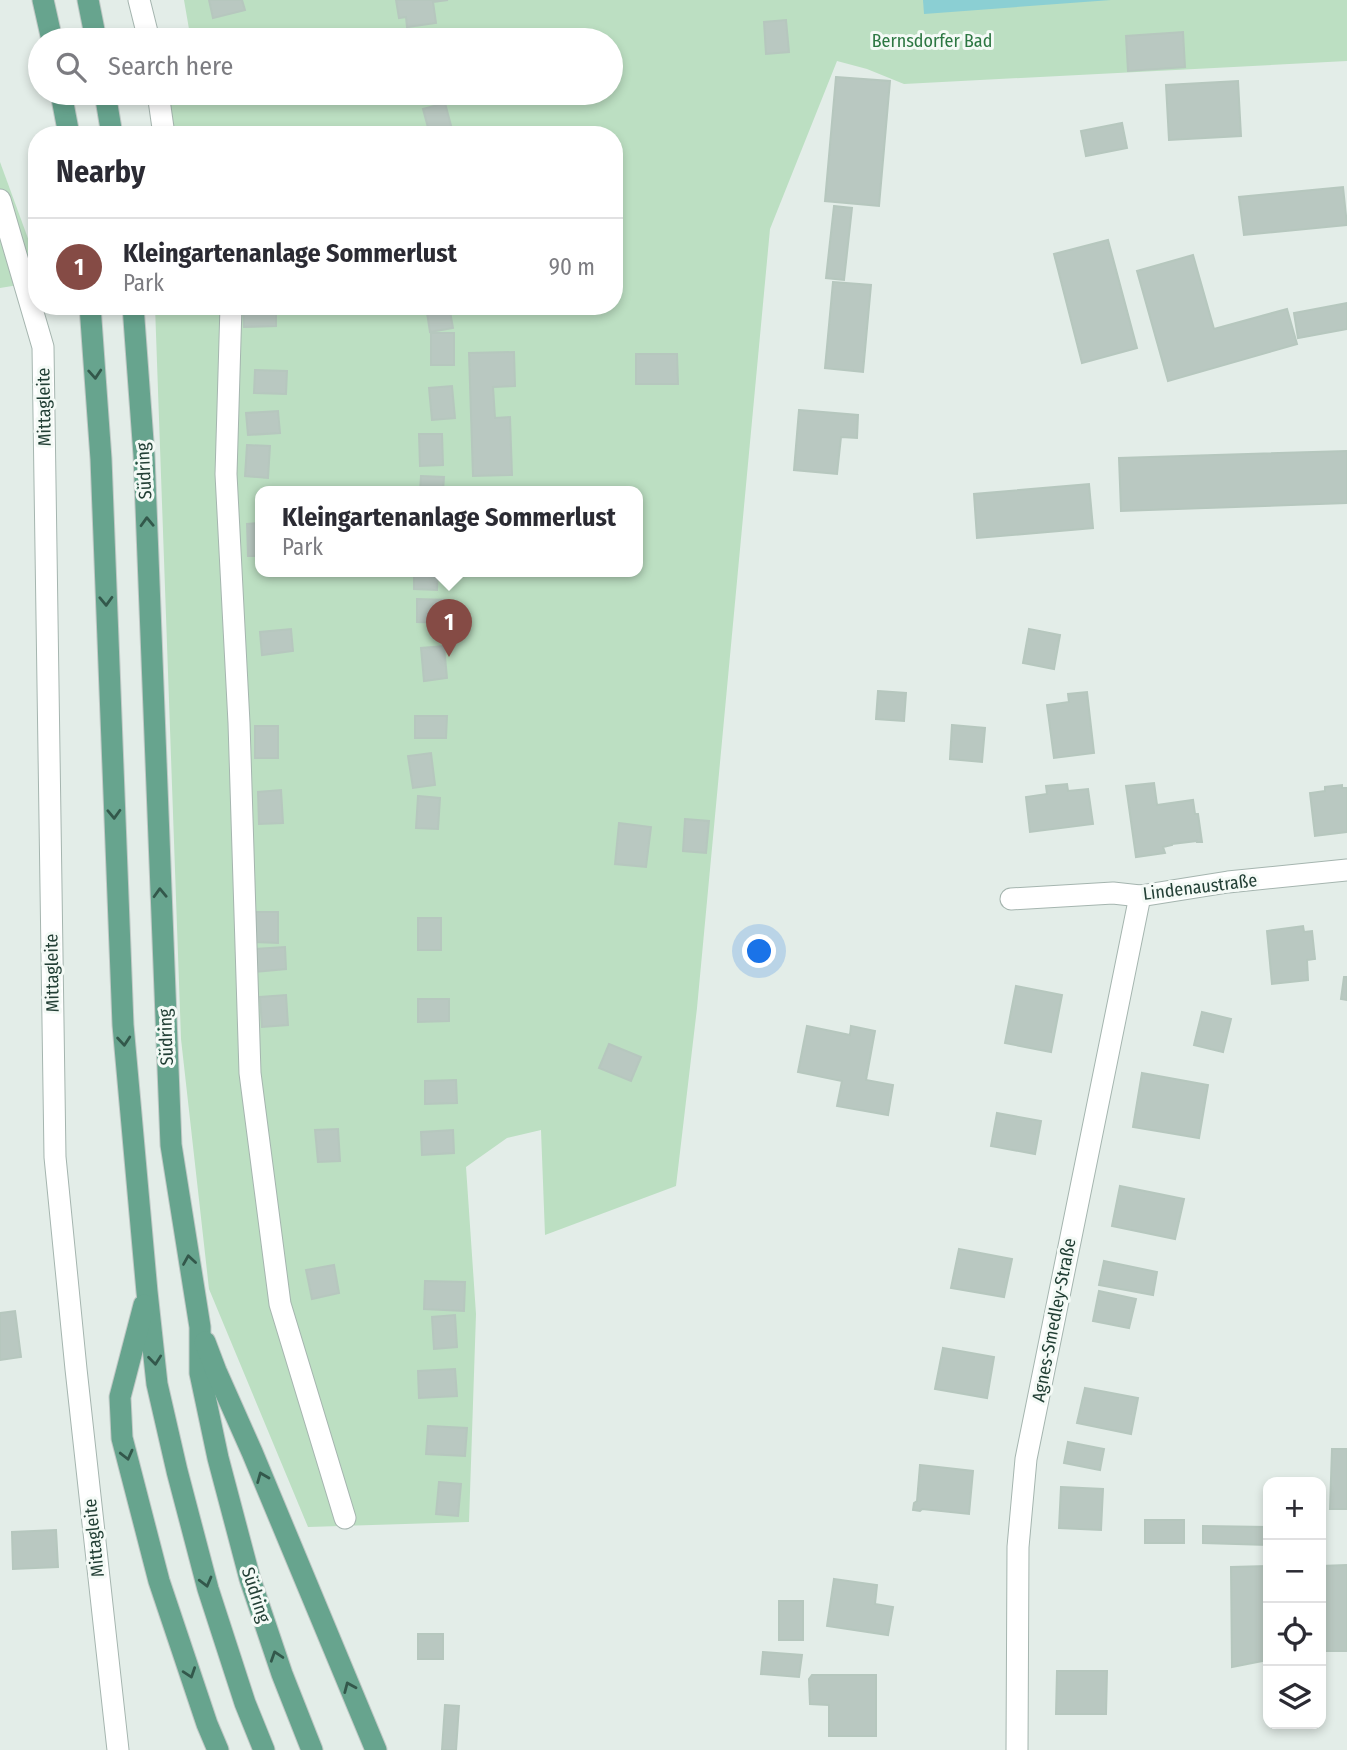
<!DOCTYPE html>
<html lang="en">
<head>
<meta charset="utf-8">
<style>
	:root { --surface:#fff; --page:#f7f7f7; --text:#2b2b33; --muted:#7c7c81; --line:#e1e1e2; --accent:#854b45 }
	body { margin:0; font-family:"Fira Sans Condensed",sans-serif; background:var(--page); color:var(--text) }
	.controls { position:absolute; right:21px; bottom:21px; display:grid; overflow:hidden; border-radius:14px; box-shadow:0 4px 10px #0003 }
	.controls button { width:63px; height:63px; display:grid; place-items:center; padding:0; border:0; border-bottom:2px solid var(--line); background:var(--surface); color:var(--text); font:35px sans-serif }
	.you { position:absolute; left:760px; top:952px; width:24px; height:24px; margin:-18px; border:5px solid #fff; border-radius:50%; background:#1a73e8; box-shadow:0 0 0 10px #1a73e833 }
	.badge { display:grid; place-items:center; width:46px; height:46px; border-radius:50%; background:var(--accent); color:#fff; font-size:23px; font-weight:700 }
	.pin { position:absolute; translate:-50% -58px; filter:drop-shadow(0 2px 4px #0008) }
	.pin::after { content:''; position:absolute; top:37px; width:24px; height:21px; background:inherit; clip-path:polygon(0 0,100% 0,50% 100%) }
	.popup { position:absolute; left:255px; top:486px; width:388px; height:91px; box-sizing:border-box; display:grid; place-content:center; border-radius:14px; background:var(--surface); filter:drop-shadow(0 2px 5px #0005); font-size:23px; white-space:nowrap; color:var(--muted) }
	.popup b { font-size:26px; color:var(--text) }
	.popup::after { content:''; position:absolute; left:50%; top:100%; margin-left:-14px; border:14px solid transparent; border-top-color:var(--surface) }
	.list { margin:0; padding:0; list-style:none }
	h2 { display:flex; justify-content:space-between; align-items:center; height:91px; margin:0; padding:0 28px; font-size:30px }
	h2 small { font-size:23px; font-weight:400; color:var(--muted) }
	.list li { display:grid; grid-template-columns:46px 1fr auto; gap:21px; align-items:center; box-sizing:border-box; height:98px; padding:0 28px; border-top:2px solid var(--line) }
	.list b { display:block; font-size:26px; white-space:nowrap }
	.list p { margin:0; font-size:23px; white-space:nowrap; color:var(--muted) }
	.list em { font-size:23px; font-style:normal; color:var(--muted) }
	.icon { flex:none; width:38px; height:38px; fill:none; stroke:currentColor; stroke-width:2; stroke-linecap:round; stroke-linejoin:round }
	.map { position:relative; flex:none; width:1347px; height:1750px; overflow:hidden }
	.search { position:absolute; background:var(--surface); box-shadow:0 4px 10px #0003; left:28px; top:28px; width:595px; height:77px; display:flex; align-items:center; gap:18px; box-sizing:border-box; padding:0 24px; border-radius:38px; color:var(--muted); font-size:26px }
	.panel { position:absolute; background:var(--surface); box-shadow:0 4px 10px #0003; left:28px; top:126px; width:595px; height:189px; border-radius:28px }
	.map>svg:first-child { display:block }
	.green { fill:#bcdfc2; fill-rule:evenodd }
	.water { fill:#8bcfd3 }
	.building { fill:#b9c8c1; stroke:#b6c7be; stroke-width:2 }
	.lines { fill:none; stroke-linecap:round; stroke-linejoin:round }
	.minor-casing { stroke:#a5b5af; stroke-width:23 }
	.major-casing { stroke:#c1c9c6; stroke-width:23 }
	.minor { stroke:#fff; stroke-width:21 }
	.major { stroke:#67a48e; stroke-width:21 }
	.oneway { stroke:#33584b }
	.labels { text-anchor:middle; dominant-baseline:central; stroke-width:6; stroke-linejoin:round; paint-order:stroke }
	.park-label { font-size:18px; fill:#2c7742; stroke:#f4faf6 }
	.street-label { font-size:18px; fill:#223f35; stroke:#f4faf6 }
</style>
</head>
<body>
<div class="map">
<svg width="1347" height="1750" viewBox="0 0 1347 1750">
	<rect width="100%" height="100%" fill="#e3ede8"/>
	<g class="green">
		<path d="M184 0H1347V61L904 84 867 69 837 61 770 229 697 1008 676 1186 545 1235 541 1130 507 1138 466 1167 476 1314 469 1522 308 1527 209 1289 181 1039 155 306H614V135H159L161 93H611V40H182L189 29ZM260 491H638V571H260Z"/>
		<path d="M0 162 37 263V282L0 288Z"/>
	</g>
	<path class="water" d="M923 0H1111L924 14Z"/>
	<g class="building">
		<path d="M209 0H242L245 10 213 18Z"/>
		<path d="M396 0H448L433 2 436 23 407 27 406 17 399 18Z"/>
		<path d="M786 20 789 52 766 54 764 22Z"/>
		<path d="M1183 32 1185 67 1128 71 1126 36Z"/>
		<path d="M836 77 890 81 879 206 825 201Z"/>
		<path d="M1238 81 1241 136 1169 140 1166 85Z"/>
		<path d="M445 103 453 133 446 135H430L423 109Z"/>
		<path d="M1122 123 1127 148 1086 156 1081 131Z"/>
		<path d="M1343 187 1347 225 1244 235 1239 197Z"/>
		<path d="M834 206 852 208 844 280 826 278Z"/>
		<path d="M1108 240 1137 348 1082 363 1054 254Z"/>
		<path d="M1193 255 1214 329 1287 309 1297 344 1168 381 1137 271Z"/>
		<path d="M833 282 871 285 863 372 825 368Z"/>
		<path d="M1347 303V329L1298 338 1294 313Z"/>
		<path d="M243 306H276V326L244 327Z"/>
		<path d="M426 306H449L453 328 430 332Z"/>
		<rect x="431" y="333" width="23" height="32"/>
		<path d="M514 352 515 386 493 387 495 418 510 417 512 475 473 476 469 353Z"/>
		<path d="M636 354H677L678 384H636Z"/>
		<path d="M255 370 287 371 286 394 254 393Z"/>
		<path d="M452 386 455 418 432 420 429 388Z"/>
		<path d="M799 410 858 415 857 438 841 437 837 474 794 470Z"/>
		<path d="M278 411 280 433 248 435 246 413Z"/>
		<path d="M419 434H442L443 465 420 466Z"/>
		<path d="M247 445 270 446 268 478 245 476Z"/>
		<path d="M1347 451V503L1121 511 1119 458Z"/>
		<path d="M421 476 444 477 443 491H420Z"/>
		<path d="M1089 484 1093 528 977 538 974 494Z"/>
		<path d="M260 523V556H248L247 524Z"/>
		<path d="M414 571H438L437 590 414 589Z"/>
		<rect x="486" y="571" width="26" height="5"/>
		<path d="M417 599 449 600V623L417 622Z"/>
		<path d="M291 629 293 651 262 655 260 632Z"/>
		<path d="M1029 629 1060 635 1054 669 1023 663Z"/>
		<path d="M444 646 447 678 424 681 421 648Z"/>
		<path d="M878 691 906 693 904 721 876 719Z"/>
		<path d="M1087 692 1094 753 1054 758 1047 705 1069 702 1068 694Z"/>
		<path d="M415 716H447L446 738H415Z"/>
		<path d="M952 725 985 728 982 762 950 759Z"/>
		<rect x="255" y="726" width="23" height="32"/>
		<path d="M431 753 435 785 413 788 408 756Z"/>
		<path d="M1154 783 1157 805 1193 800 1195 814H1198L1202 842H1197V841L1172 844V845L1163 847 1165 853 1136 857 1126 786Z"/>
		<path d="M1067 784 1068 791 1088 789 1093 824 1030 832 1026 797 1047 794 1046 786Z"/>
		<path d="M1342 785V788H1347V832L1315 836 1310 793 1325 791V787Z"/>
		<path d="M281 790 283 823 259 824 258 792Z"/>
		<path d="M418 796 440 798 438 829 416 828Z"/>
		<path d="M685 819 709 821 706 853 683 851Z"/>
		<path d="M619 823 651 827 646 867 615 864Z"/>
		<path d="M255 912H278V943L255 942Z"/>
		<rect x="418" y="918" width="23" height="32"/>
		<path d="M1303 926 1304 932 1312 931 1315 959 1307 960 1308 980 1272 984 1267 931Z"/>
		<path d="M285 947 286 969 255 972 253 949Z"/>
		<path d="M1344 977H1347V1000L1341 999Z"/>
		<path d="M1016 986 1062 995 1051 1052 1005 1043Z"/>
		<path d="M286 995 288 1025 262 1027 260 997Z"/>
		<path d="M418 999H449V1021L418 1022Z"/>
		<path d="M1202 1012 1231 1019 1223 1052 1194 1045Z"/>
		<path d="M807 1026 850 1035 851 1026 875 1031 866 1080 893 1085 888 1115 837 1106 842 1081 798 1072Z"/>
		<path d="M609 1044 641 1057 631 1081 599 1068Z"/>
		<path d="M1142 1073 1208 1085 1199 1138 1133 1127Z"/>
		<path d="M456 1080 457 1103 425 1104V1081Z"/>
		<path d="M997 1113 1041 1121 1035 1154 991 1146Z"/>
		<path d="M338 1129 340 1161 318 1162 315 1130Z"/>
		<path d="M453 1130 454 1153 422 1155 421 1132Z"/>
		<path d="M1120 1186 1184 1199 1175 1239 1112 1226Z"/>
		<path d="M959 1249 1012 1259 1004 1297 951 1288Z"/>
		<path d="M1104 1261 1157 1272 1153 1295 1099 1285Z"/>
		<path d="M334 1265 339 1293 312 1299 306 1270Z"/>
		<path d="M425 1281 465 1282 464 1311 424 1309Z"/>
		<path d="M1099 1291 1136 1299 1129 1328 1093 1321Z"/>
		<path d="M15 1311 21 1357 0 1360V1313Z"/>
		<path d="M455 1315 457 1347 434 1349 432 1317Z"/>
		<path d="M943 1348 994 1357 987 1398 935 1389Z"/>
		<path d="M455 1369 457 1396 419 1398 418 1371Z"/>
		<path d="M1085 1388 1138 1398 1131 1434 1077 1423Z"/>
		<path d="M428 1426 467 1428 465 1456 426 1454Z"/>
		<path d="M1068 1442 1104 1449 1100 1470 1064 1463Z"/>
		<path d="M1332 1449H1347V1509H1330Z"/>
		<path d="M920 1465 973 1471 969 1514 922 1509 920 1511 913 1510 914 1503 917 1501Z"/>
		<path d="M439 1482 461 1484 458 1516 436 1514Z"/>
		<path d="M1061 1487 1103 1489 1101 1530 1059 1528Z"/>
		<rect x="1145" y="1520" width="39" height="23"/>
		<path d="M1203 1526 1268 1527V1545L1203 1543Z"/>
		<path d="M56 1530 58 1567 13 1569 12 1532Z"/>
		<path d="M1347 1565V1651H1321V1566Z"/>
		<path d="M1268 1566V1660L1232 1667 1231 1567Z"/>
		<path d="M834 1579 877 1585 875 1604 893 1607 888 1635 827 1626Z"/>
		<rect x="779" y="1601" width="24" height="39"/>
		<rect x="418" y="1634" width="25" height="25"/>
		<path d="M763 1652 802 1655 799 1677 761 1674Z"/>
		<path d="M1057 1671H1107L1106 1714H1056Z"/>
		<path d="M812 1675H876V1736H829V1705L810 1704 809 1679Z"/>
		<path d="M445 1705 459 1706 456 1750H442Z"/>
	</g>
	<g class="lines">
		<defs>
			<g id="minor">
				<path d="M139 0 149 40"/>
				<path d="M158 93 164 135"/>
				<path d="M0 200 43 347 55 1157 76 1369 118 1750"/>
				<path d="M231 306 226 474 239 723 250 1073 280 1304 345 1518"/>
				<path d="M1011 899 1113 893 1140 896 1228 882 1347 870"/>
				<path d="M1017 1750 1018 1547 1026 1459 1140 896"/>
			</g>
			<g id="major">
				<path d="M43 0 52 40"/>
				<path d="M88 0 96 40"/>
				<path d="M61 93 69 135"/>
				<path d="M105 93 112 135"/>
				<path d="M90 306 101 459 123 1025 147 1292 157 1384 177 1471 208 1589 245 1703 264 1750"/>
				<path d="M133 306 144 455 171 1145 200 1327V1373L218 1458 250 1579 282 1674 312 1750"/>
				<path d="M144 1305 120 1397 122 1438 159 1581 207 1724 218 1750"/>
				<path d="M205 1342 216 1371 252 1452 376 1750"/>
			</g>
		</defs>
		<use href="#minor" class="minor-casing"/>
		<use href="#major" class="major-casing"/>
		<use href="#minor" class="minor"/>
		<use href="#major" class="major"/>
	</g>
	<defs><path id="oneway-chevron" d="M-2-3.5L2.5 0L-2 3.5" fill="none" stroke-width="1.6" stroke-linecap="round" stroke-linejoin="round" transform="scale(1.75)"/></defs>
	<g class="oneway">
		<use href="#oneway-chevron" transform="translate(95 374) rotate(86)"/>
		<use href="#oneway-chevron" transform="translate(147 522) rotate(-92)"/>
		<use href="#oneway-chevron" transform="translate(106 601) rotate(88)"/>
		<use href="#oneway-chevron" transform="translate(114 814) rotate(88)"/>
		<use href="#oneway-chevron" transform="translate(160 893) rotate(-92)"/>
		<use href="#oneway-chevron" transform="translate(124 1041) rotate(85)"/>
		<use href="#oneway-chevron" transform="translate(189 1260) rotate(-99)"/>
		<use href="#oneway-chevron" transform="translate(155 1360) rotate(84)"/>
		<use href="#oneway-chevron" transform="translate(127 1455) rotate(76)"/>
		<use href="#oneway-chevron" transform="translate(262 1477) rotate(-112)"/>
		<use href="#oneway-chevron" transform="translate(206 1582) rotate(75)"/>
		<use href="#oneway-chevron" transform="translate(276 1656) rotate(-108)"/>
		<use href="#oneway-chevron" transform="translate(190 1673) rotate(71)"/>
		<use href="#oneway-chevron" transform="translate(349 1687) rotate(-113)"/>
	</g>
	<g class="labels">
		<g class="park-label">
			<text x="932" y="41">Bernsdorfer Bad</text>
		</g>
		<g class="street-label">
			<text transform="translate(44 407) rotate(-91)">Mittagleite</text>
			<text transform="translate(144 471) rotate(-93)">Südring</text>
			<text transform="translate(1200 887) rotate(-7)">Lindenaustraße</text>
			<text transform="translate(52 973) rotate(-91)">Mittagleite</text>
			<text transform="translate(166 1037) rotate(-92)">Südring</text>
			<text transform="translate(1054 1320) rotate(-79)">Agnes-Smedley-Straße</text>
			<text transform="translate(94 1538) rotate(-96)">Mittagleite</text>
			<text transform="translate(256 1595) rotate(72)">Südring</text>
		</g>
	</g>
</svg>
<div class="controls">
<button>+</button>
<button>−</button>
<button><svg class="icon" aria-label="locate" viewBox="0 0 24 24"><circle cx="12" cy="12" r="6"/><path d="M12 2v4M12 18v4M2 12h4M18 12h4"/></svg></button>
<button><svg class="icon" aria-label="layers" viewBox="0 0 24 24"><path d="M12 4l9 5-9 5-9-5zM3 14l9 5 9-5"/></svg></button>
</div>
<div class="you"></div>
<div class="pin badge" style="left:449px;top:657px">1</div>
<div class="popup"><b>Kleingartenanlage Sommerlust</b>Park</div>
<div class="search"><svg class="icon" aria-label="search" viewBox="0 0 24 24"><circle cx="10" cy="10" r="6"/><path d="M15 15l6 6"/></svg>Search here</div>
<section class="panel">
<h2>Nearby<small></small></h2>
<ul class="list">
<li><span class="badge">1</span><div><b>Kleingartenanlage Sommerlust</b><p>Park</p></div><em>90 m</em></li>
</ul>
</section>
</div>
</body>
</html>
